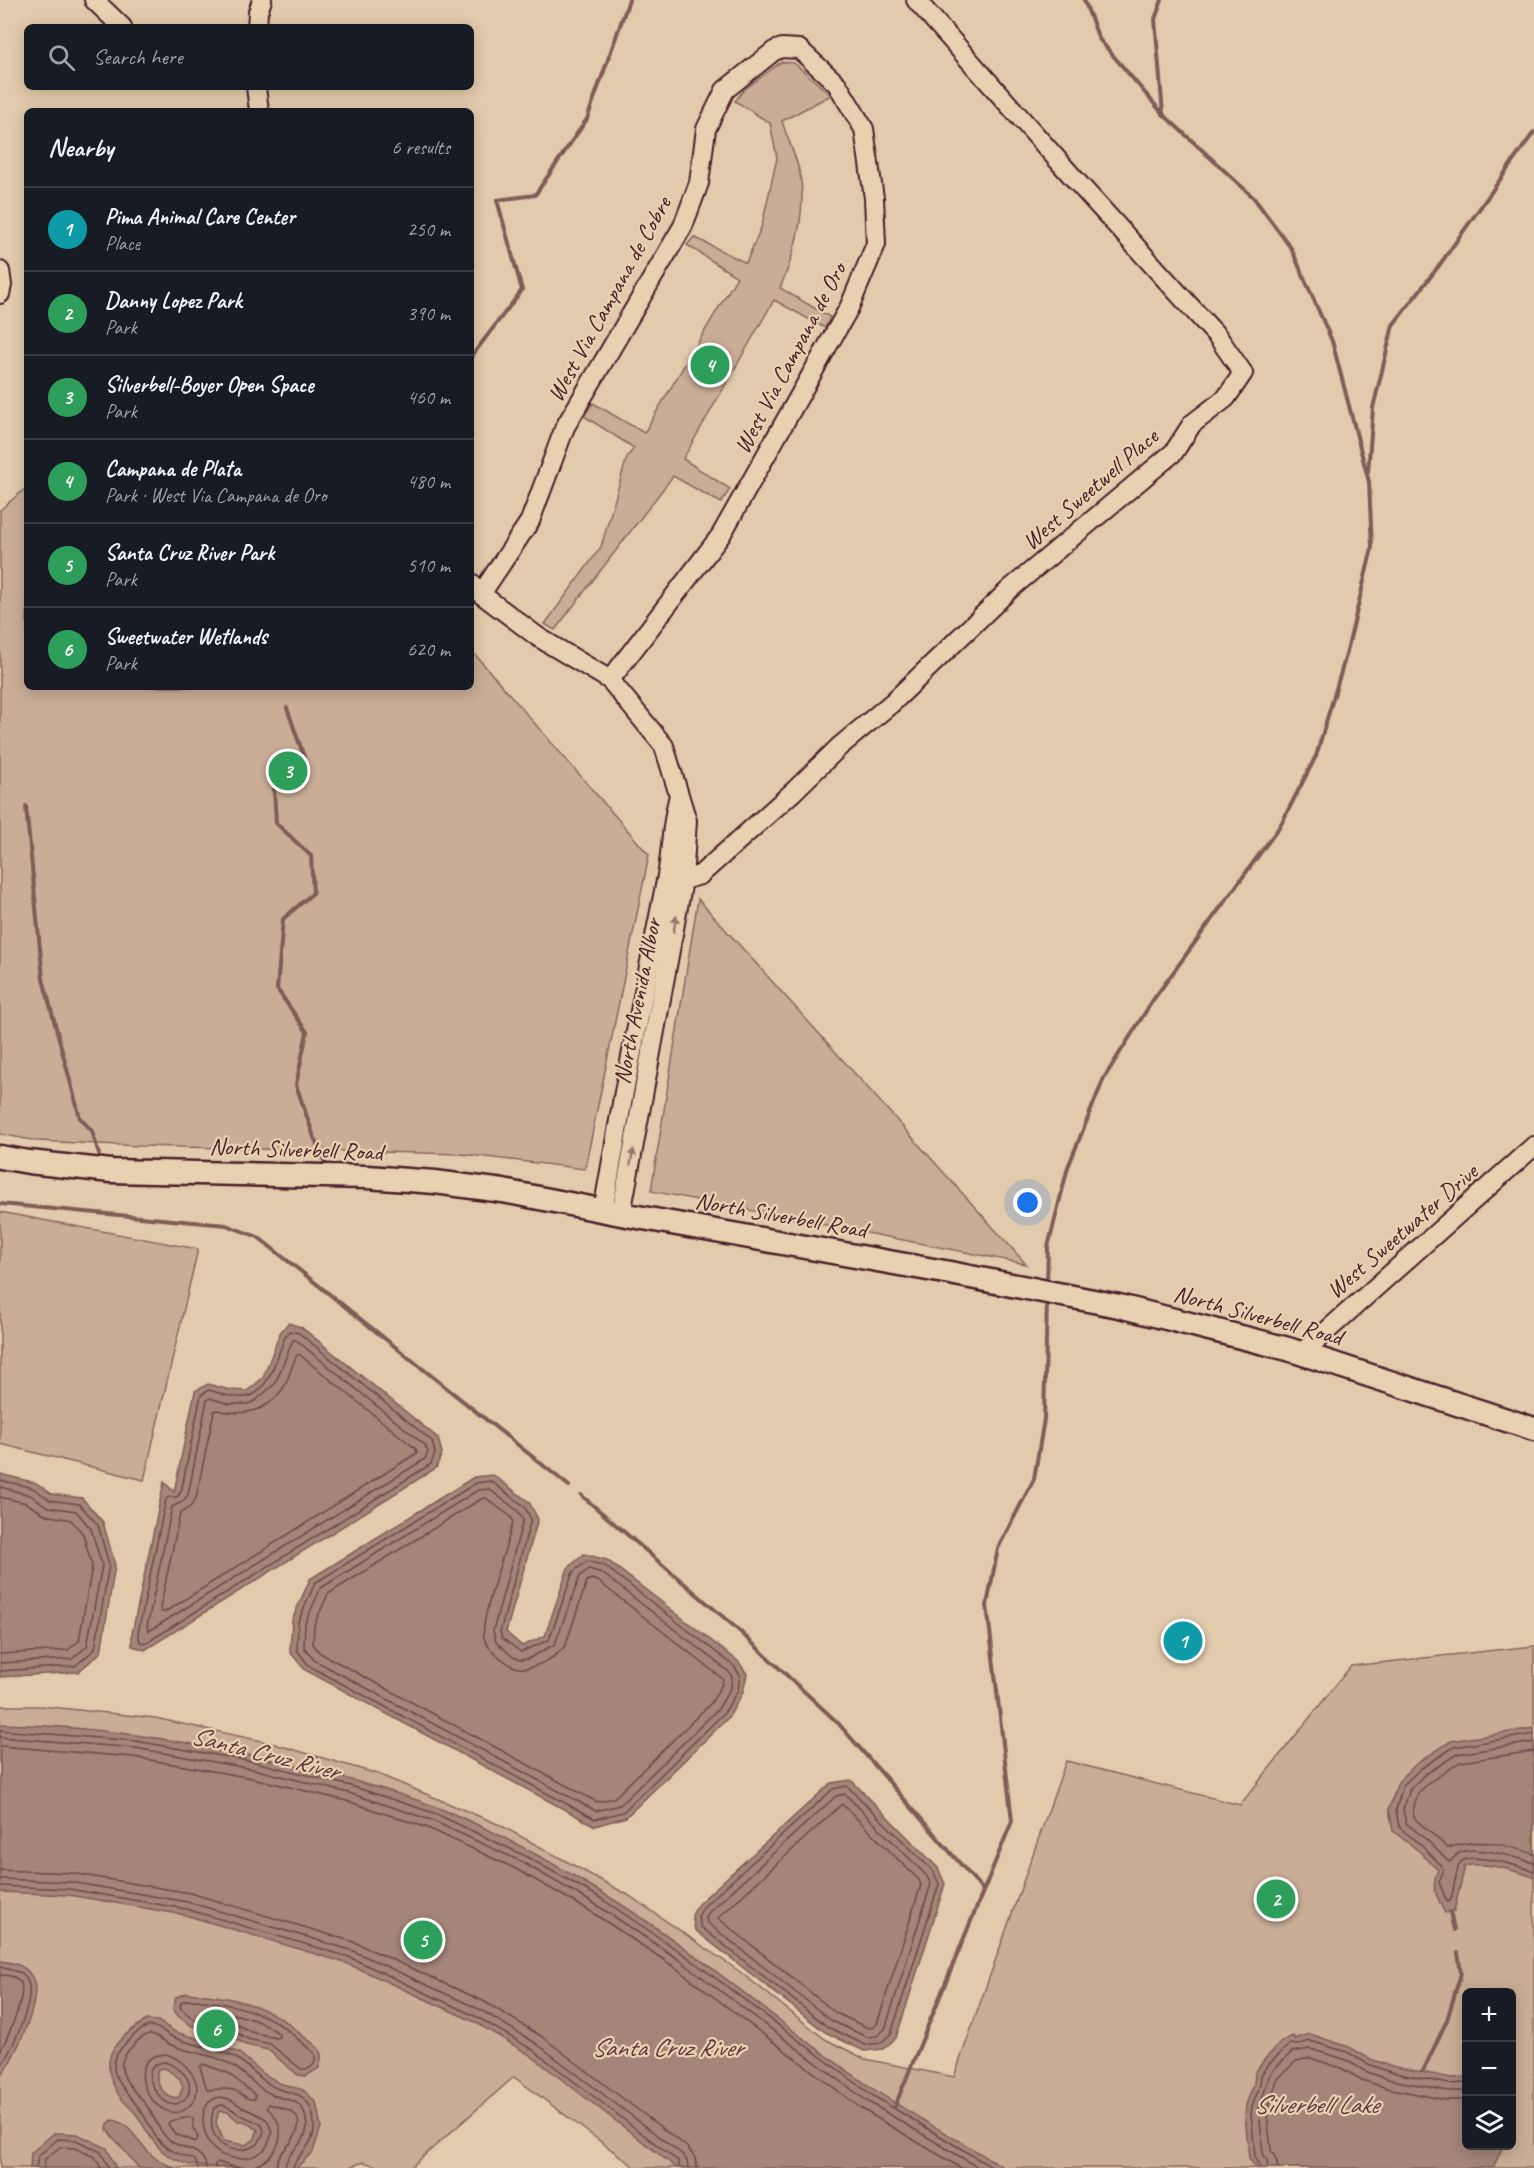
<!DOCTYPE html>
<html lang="en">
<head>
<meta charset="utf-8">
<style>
	:root { --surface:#171b24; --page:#242831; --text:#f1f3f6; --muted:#9ea1a6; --line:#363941; --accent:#1a73e8 }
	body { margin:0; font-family:Caveat,sans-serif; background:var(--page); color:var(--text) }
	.controls { position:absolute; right:18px; bottom:18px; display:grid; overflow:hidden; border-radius:9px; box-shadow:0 3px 15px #0003 }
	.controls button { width:54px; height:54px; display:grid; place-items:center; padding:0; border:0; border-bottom:2px solid var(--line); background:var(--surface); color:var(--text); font:30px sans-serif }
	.you { position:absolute; left:1028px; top:1203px; width:21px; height:21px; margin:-15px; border:4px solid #fff; border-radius:50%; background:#1a73e8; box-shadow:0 0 0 9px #1a73e833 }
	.badge { display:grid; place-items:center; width:39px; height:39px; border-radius:50%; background:var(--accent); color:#fff; font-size:20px; font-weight:700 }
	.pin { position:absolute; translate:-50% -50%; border:3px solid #fff; box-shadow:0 2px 6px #0006 }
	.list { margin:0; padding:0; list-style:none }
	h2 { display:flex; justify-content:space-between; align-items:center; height:78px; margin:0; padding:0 24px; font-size:26px }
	h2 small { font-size:20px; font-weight:400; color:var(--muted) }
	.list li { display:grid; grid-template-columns:39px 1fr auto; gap:18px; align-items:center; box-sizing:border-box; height:84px; padding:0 24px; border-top:2px solid var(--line) }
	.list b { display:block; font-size:22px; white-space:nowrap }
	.list p { margin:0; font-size:20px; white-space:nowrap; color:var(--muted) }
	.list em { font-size:20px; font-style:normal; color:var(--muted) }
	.icon { flex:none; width:33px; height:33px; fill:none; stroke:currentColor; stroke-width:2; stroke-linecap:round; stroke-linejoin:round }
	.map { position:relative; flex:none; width:1534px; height:2168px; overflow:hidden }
	.search { position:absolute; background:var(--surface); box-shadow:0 3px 15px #0003; left:24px; top:24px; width:450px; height:66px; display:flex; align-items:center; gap:15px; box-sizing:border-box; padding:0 21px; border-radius:9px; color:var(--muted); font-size:22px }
	.panel { position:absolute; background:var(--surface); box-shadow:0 3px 15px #0003; left:24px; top:108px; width:450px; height:582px; border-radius:9px }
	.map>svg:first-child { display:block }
	.green { fill:#c9ad96; stroke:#8a6660; stroke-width:1.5; fill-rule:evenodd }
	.water { fill:#a48578; stroke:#805c59; stroke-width:1.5; fill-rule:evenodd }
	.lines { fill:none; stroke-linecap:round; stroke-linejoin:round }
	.shore { stroke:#6e484a; stroke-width:1.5 }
	.stream { stroke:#805c59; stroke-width:4 }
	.minor-casing { stroke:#4a1f2b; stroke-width:22 }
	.major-casing { stroke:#4a1f2b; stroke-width:27 }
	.minor { stroke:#e8d1b1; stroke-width:18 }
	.major { stroke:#e8d1b1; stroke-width:22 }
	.oneway { fill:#99786e }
	.labels { text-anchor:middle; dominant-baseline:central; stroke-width:4.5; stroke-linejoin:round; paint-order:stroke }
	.street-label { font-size:24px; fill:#4a1f2b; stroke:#e8d1b1 }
	.water-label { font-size:26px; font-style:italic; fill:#60383e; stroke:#e8d1b1 }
</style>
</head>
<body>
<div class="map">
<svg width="1534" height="2168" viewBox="0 0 1534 2168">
	<rect width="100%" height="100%" fill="#e2caac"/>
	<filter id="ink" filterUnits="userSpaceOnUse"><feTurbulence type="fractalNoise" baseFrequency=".0167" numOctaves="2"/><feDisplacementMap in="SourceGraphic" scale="12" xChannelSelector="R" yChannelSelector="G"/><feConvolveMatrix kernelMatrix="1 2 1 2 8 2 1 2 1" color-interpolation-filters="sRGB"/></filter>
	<g filter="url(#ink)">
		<g class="green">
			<path d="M781 62 794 63 831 95 782 121C787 138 796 156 800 174 807 212 795 253 780 288L830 317 825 328 774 300 683 459 730 489 721 503 673 476 555 630 545 624 601 547 627 457 634 448 584 416 593 403 644 433 737 277 687 245 694 237 746 263 762 225 777 158 770 123 735 101 744 90Z"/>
			<path d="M27 487V687H471V650L649 855 585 1169 461 1154 140 1146 37 1141 0 1134V510Z"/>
			<path d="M698 899 1026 1264 651 1191Z"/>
			<path d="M0 1212 198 1249 144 1480 0 1444Z"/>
			<path d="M1534 1646V2168H636L514 2077 410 2168H383L364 2162 346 2168H0V1706H41L155 1718 271 1743 378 1774 500 1825 628 1895 739 1971 825 2039 865 2059 954 2077 1066 1761 1240 1805 1351 1666ZM1466 1992H1512V2146H1466Z"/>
		</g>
		<g class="water">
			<path d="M288 1323 301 1327 438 1438 442 1453 436 1468 145 1650 132 1646V1633L164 1482 174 1492 195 1391 208 1384 230 1390 247 1391 263 1378 280 1333Z"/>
			<path d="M0 1474 36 1483 52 1494 82 1498 103 1522 115 1565 101 1652 78 1672 0 1677Z"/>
			<path d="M493 1475 529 1502 538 1519 506 1632 522 1646 545 1636 568 1568 584 1554 607 1560 739 1662 747 1674 743 1692 729 1717 626 1817 595 1826 305 1670 290 1652 292 1620 310 1579 474 1477Z"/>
			<path d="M0 1724C101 1726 203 1743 301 1767 346 1778 392 1790 436 1807 491 1828 550 1861 601 1892 698 1950 781 2027 875 2090 917 2118 962 2142 1005 2168H677L530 2055 475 2022 346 1963 185 1915 69 1895 0 1892Z"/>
			<path d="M1534 1728V1877C1513 1871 1487 1861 1465 1866L1454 1911 1445 1913C1437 1897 1430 1888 1438 1870L1419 1851 1393 1831 1389 1809 1398 1782 1416 1764 1451 1741Z"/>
			<path d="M851 1780 938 1868 945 1884 896 2038 883 2049 864 2051 825 2032 695 1930 692 1915 698 1904 831 1783Z"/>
			<path d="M0 1961C12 1962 26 1965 32 1977 44 1999 14 2059 0 2077Z"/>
			<path d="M186 1993C216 1995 254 2001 280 2018 288 2022 295 2030 302 2035 316 2046 326 2049 319 2068L306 2076 298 2075 268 2050 246 2045 228 2035 192 2026 179 2017 173 2009 176 1997Z"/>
			<path d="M147 2020 158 2021 175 2032 218 2044 239 2053 264 2074 279 2083 303 2090 316 2102 321 2127 313 2152 296 2168C268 2168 215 2168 190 2165 158 2155 155 2144 138 2117 132 2108 122 2102 117 2092 97 2057 116 2038 147 2020ZM165 2068 180 2079 183 2087 179 2097 172 2098C161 2092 154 2081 158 2069ZM219 2111 228 2112 238 2121H244L258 2130 254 2140 245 2145 224 2141 216 2123Z"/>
			<path d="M1310 2034 1349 2047 1370 2059 1391 2066 1451 2078 1466 2077V2146H1503L1493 2168H1257L1249 2159 1245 2114 1246 2105 1254 2084 1255 2073 1264 2060 1282 2041 1293 2036 1295 2039Z"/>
			<path d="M112 2120C131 2122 139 2146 154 2157 160 2162 168 2165 175 2168H139L107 2130 108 2124Z"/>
			<path d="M54 2133 77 2134 107 2148 116 2168H30L31 2153Z"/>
		</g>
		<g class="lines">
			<g class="shore">
				<path d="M290 1331 299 1333 432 1441 435 1453 431 1464 146 1643 140 1642 138 1633 166 1499 169 1497H177L181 1492 201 1395 209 1390C221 1394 233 1398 246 1397 268 1395 278 1354 285 1337Z"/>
				<path d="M293 1340H296L425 1445 428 1452 425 1459 149 1631 147 1627 172 1507 182 1502 188 1495 207 1400 210 1398 229 1404H248L255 1401 275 1384Z"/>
				<path d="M297 1355H300L416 1449 417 1453 165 1612H162L160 1608 180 1514 191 1506 196 1498 214 1411 217 1410C241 1416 266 1413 282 1390 289 1380 291 1366 297 1355Z"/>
				<path d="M0 1480 33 1488 50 1500 79 1504 98 1525 109 1565 95 1649 75 1666 0 1671"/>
				<path d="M491 1481 524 1506 531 1519 500 1632 502 1638 521 1652 549 1640 573 1572 587 1561 605 1566 734 1666 740 1675 738 1690 724 1713 623 1812 595 1819 309 1666 297 1650 298 1622 315 1583 476 1483Z"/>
				<path d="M0 1487 30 1495 48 1507 76 1511 91 1529 102 1565 87 1646 72 1659 0 1663"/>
				<path d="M489 1489 518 1511 523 1520 493 1631 496 1642 513 1657 520 1660 528 1659 555 1644 580 1576 589 1569 602 1573 729 1672 732 1677 731 1687 718 1709 620 1805 596 1811 314 1660 304 1647 305 1623 321 1588 478 1490Z"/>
				<path d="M0 1497 26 1503 46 1515 71 1520 83 1534 92 1566 79 1641 68 1650 0 1654"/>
				<path d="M486 1498 511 1517 513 1521C508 1545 479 1620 484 1638 487 1648 495 1653 502 1659 510 1665 517 1670 527 1668 541 1665 559 1656 566 1644L587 1581 591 1579 598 1581 723 1679 722 1684 711 1703 614 1798 597 1802 320 1653 313 1644 314 1625 328 1594 481 1499Z"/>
				<path d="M0 1730 136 1741 255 1762 351 1786 434 1813 523 1855 599 1897 682 1953 872 2095 993 2168"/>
				<path d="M1534 1734 1454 1747 1420 1769 1403 1785 1396 1810 1399 1827 1423 1847 1442 1866 1443 1872 1439 1882 1447 1902 1451 1900C1453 1893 1457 1866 1460 1863 1469 1850 1521 1867 1534 1871"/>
				<path d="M0 1737 135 1748 253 1769 349 1793 431 1820 520 1861 595 1904 678 1959 867 2101 979 2168"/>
				<path d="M1534 1742 1457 1754 1424 1775 1410 1789 1403 1810 1406 1823 1428 1841 1449 1862C1453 1860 1454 1856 1459 1853 1477 1845 1515 1857 1534 1863"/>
				<path d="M0 1746 133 1757 252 1778 347 1801 428 1828 516 1869 590 1911 673 1966 862 2109 961 2168"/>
				<path d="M1534 1751 1460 1762 1430 1782 1418 1793 1413 1810 1414 1818 1448 1848C1479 1837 1503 1844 1534 1854"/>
				<path d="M847 1786 933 1871 939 1884 891 2034 880 2043 865 2045 828 2027 701 1927 698 1917 703 1907 833 1789Z"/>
				<path d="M845 1794 926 1875 931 1884 885 2029 877 2036 867 2037 832 2021 708 1923 706 1918 709 1912 836 1796Z"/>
				<path d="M842 1804 919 1880 921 1885 877 2024 874 2027 868 2028 836 2013 718 1918Z"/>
				<path d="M0 1870 71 1873 190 1893 354 1942 485 2002 541 2036 688 2148 695 2158 697 2168"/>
				<path d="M0 1879 70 1882 188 1902 351 1950 481 2010 537 2044 683 2155 687 2161 688 2168"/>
				<path d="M0 1886 69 1889 186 1909 349 1957 477 2017 533 2050 678 2161 680 2168"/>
				<path d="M0 1967 22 1973C25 1977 28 1980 29 1986 32 2007 12 2050 0 2067"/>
				<path d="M0 1975C7 1975 18 1976 21 1984 26 1998 7 2038 0 2052"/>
				<path d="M186 2000C213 2000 255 2008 277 2023 290 2031 302 2043 314 2053 318 2063 312 2070 301 2069L270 2044 248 2039 230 2029 195 2020 180 2008 181 2002Z"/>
				<path d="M214 2010C235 2014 262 2019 279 2034V2037L276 2038 251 2032 233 2022 212 2016 211 2012Z"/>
				<path d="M166 2054C187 2060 210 2089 188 2107 158 2133 115 2057 166 2054Z"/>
				<path d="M165 2062C171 2064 181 2070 185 2075 196 2089 186 2106 169 2104 153 2095 137 2065 165 2062Z"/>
				<path d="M203 2064 228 2073 255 2095V2099C246 2101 242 2092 233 2090 224 2088 216 2089 207 2090L200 2067Z"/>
				<path d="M220 2097C232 2099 233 2101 242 2107 251 2112 260 2114 268 2121L272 2133C270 2139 268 2146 264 2150 252 2161 228 2161 216 2151 201 2138 195 2101 220 2097Z"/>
				<path d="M221 2105C230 2106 232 2110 239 2114 246 2118 254 2120 262 2125L264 2132 258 2144C230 2161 203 2139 214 2108Z"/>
				<path d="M190 2117 193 2119 194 2128 198 2138 196 2142 175 2134 168 2124 170 2121Z"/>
				<path d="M36 2168 38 2156 58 2139 76 2140 101 2152 109 2168"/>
				<path d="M44 2168 45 2159 60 2147 74 2148 95 2157 101 2168"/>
				<path d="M198 2168 195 2160C186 2156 174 2153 166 2147 155 2140 150 2125 143 2114 129 2091 97 2072 125 2044 131 2038 138 2030 146 2027 156 2023 166 2035 175 2038 195 2046 217 2048 236 2058 250 2066 260 2081 276 2088 284 2092 294 2092 302 2097 311 2104 314 2114 314 2125 316 2146 294 2156 293 2168"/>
				<path d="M206 2168C205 2148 181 2150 169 2140 159 2132 155 2119 149 2109 140 2095 120 2082 122 2063 123 2054 139 2037 149 2034 155 2033 163 2041 169 2044 189 2054 214 2053 233 2066 242 2071 249 2080 258 2086 262 2089 268 2093 273 2095 284 2100 300 2099 304 2112 316 2144 286 2147 285 2168"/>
				<path d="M215 2168V2164L218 2162C228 2166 241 2168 251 2167 280 2159 291 2127 267 2108L269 2104C288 2109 309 2114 293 2139 286 2151 277 2153 276 2168"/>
				<path d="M1261 2168 1255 2156 1251 2114 1252 2107 1260 2085 1261 2075 1269 2064 1290 2044 1297 2045 1310 2041 1347 2052 1368 2064 1390 2072 1449 2084 1466 2083"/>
				<path d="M1268 2168 1267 2161 1263 2153 1259 2109 1269 2077 1274 2069 1292 2052 1310 2049 1344 2059 1365 2071 1387 2079 1448 2091H1466"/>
				<path d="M1278 2168 1276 2159 1271 2150 1267 2114 1277 2080 1296 2061 1310 2058 1341 2068 1362 2080 1387 2088 1446 2100H1466"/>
			</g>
			<g class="stream">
				<path d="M1162 0 1155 19 1163 114"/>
				<path d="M471 357 522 290 497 200 535 195 587 119 629 0"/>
				<path d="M1368 472 1373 408 1393 325 1438 267 1534 132"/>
				<path d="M287 708 304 757 274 789 276 823 311 856 313 893 283 919 277 989 307 1032 296 1085 314 1137 325 1163"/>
				<path d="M26 806 43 979 80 1118 92 1131 99 1154"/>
				<path d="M0 1204 226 1225 258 1237 569 1486"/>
				<path d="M1047 1284 1048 1247 1068 1167 1104 1078 1153 1000 1280 826 1316 756 1346 655 1372 548 1369 482 1332 341 1291 248 1254 198 1163 114 1099 39 1084 0"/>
				<path d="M581 1495 735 1627 838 1723 983 1890"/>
				<path d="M1450 1912 1454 1930"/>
				<path d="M1423 2071 1447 2020 1461 1973 1458 1953"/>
				<path d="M895 2106 1012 1821 987 1605 998 1548 1034 1479 1044 1419 1047 1300"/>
			</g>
			<defs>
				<g id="minor">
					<path d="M94 0 122 27"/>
					<path d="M257 27 258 12 262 0"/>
					<path d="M256 87 259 111"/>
					<path d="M0 271 2 285 0 294"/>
					<path d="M471 583 481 594 538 637 610 680 664 746 687 821 683 880 621 1214"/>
					<path d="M481 594 530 521 565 427 683 226 699 183 706 129 725 90 774 51 782 48 799 49 837 84 864 129 874 198 876 244 849 308 721 535 610 680"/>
					<path d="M667 876 683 880 700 875 794 791 839 747 893 702 1010 589 1174 452 1192 424 1226 398 1243 373 1218 337 1079 184 916 0"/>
					<path d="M603 1211 624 1092 667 876C672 849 671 823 679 796"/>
					<path d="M1302 1353 1534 1146"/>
				</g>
				<path id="major" d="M0 1157 29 1162 111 1171 367 1177 435 1182 503 1191 621 1214 950 1273 1119 1306 1288 1349 1534 1429"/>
			</defs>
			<use href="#minor" class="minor-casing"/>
			<use href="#major" class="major-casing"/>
			<use href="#minor" class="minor"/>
			<use href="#major" class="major"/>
		</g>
		<defs><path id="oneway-solid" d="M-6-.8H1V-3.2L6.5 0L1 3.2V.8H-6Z" transform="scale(1.5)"/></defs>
		<g class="oneway">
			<use href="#oneway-solid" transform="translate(675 924) rotate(-79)"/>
			<use href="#oneway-solid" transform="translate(632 1157) rotate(-79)"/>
		</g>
	</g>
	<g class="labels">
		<g class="street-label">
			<text transform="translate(609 299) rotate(-61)">West Via Campana de Cobre</text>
			<text transform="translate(790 358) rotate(-62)">West Via Campana de Oro</text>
			<text transform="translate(1090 489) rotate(-41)">West Sweetwell Place</text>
			<text transform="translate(637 1001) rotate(-79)">North Avenida Albor</text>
			<text transform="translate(296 1149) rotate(2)">North Silverbell Road</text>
			<text transform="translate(781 1215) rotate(10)">North Silverbell Road</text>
			<text transform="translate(1402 1231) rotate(-41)">West Sweetwater Drive</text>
			<text transform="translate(1258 1315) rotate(15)">North Silverbell Road</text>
		</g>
		<g class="water-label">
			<text transform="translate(265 1753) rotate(14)">Santa Cruz River</text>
			<text x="667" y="2047">Santa Cruz River</text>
			<text x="1316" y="2104">Silverbell Lake</text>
		</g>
	</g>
</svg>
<div class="controls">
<button>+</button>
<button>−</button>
<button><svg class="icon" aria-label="layers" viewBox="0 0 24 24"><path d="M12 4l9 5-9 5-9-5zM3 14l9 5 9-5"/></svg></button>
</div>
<div class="you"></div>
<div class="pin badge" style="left:1183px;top:1641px;background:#0f9aa8">1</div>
<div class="pin badge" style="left:1276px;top:1899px;background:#2e9e5b">2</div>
<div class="pin badge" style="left:288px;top:771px;background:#2e9e5b">3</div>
<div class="pin badge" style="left:710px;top:365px;background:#2e9e5b">4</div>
<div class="pin badge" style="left:423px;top:1940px;background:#2e9e5b">5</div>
<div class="pin badge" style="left:216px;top:2029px;background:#2e9e5b">6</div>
<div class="search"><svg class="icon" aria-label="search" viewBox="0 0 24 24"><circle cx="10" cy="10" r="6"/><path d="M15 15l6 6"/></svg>Search here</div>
<section class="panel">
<h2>Nearby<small>6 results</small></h2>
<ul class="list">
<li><span class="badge" style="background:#0f9aa8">1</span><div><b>Pima Animal Care Center</b><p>Place</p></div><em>250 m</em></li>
<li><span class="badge" style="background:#2e9e5b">2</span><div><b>Danny Lopez Park</b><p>Park</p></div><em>390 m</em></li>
<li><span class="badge" style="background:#2e9e5b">3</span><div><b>Silverbell-Boyer Open Space</b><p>Park</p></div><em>460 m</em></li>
<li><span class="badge" style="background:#2e9e5b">4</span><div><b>Campana de Plata</b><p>Park · West Via Campana de Oro</p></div><em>480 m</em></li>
<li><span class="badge" style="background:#2e9e5b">5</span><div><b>Santa Cruz River Park</b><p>Park</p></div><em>510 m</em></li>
<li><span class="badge" style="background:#2e9e5b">6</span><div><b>Sweetwater Wetlands</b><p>Park</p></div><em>620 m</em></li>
</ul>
</section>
</div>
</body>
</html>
